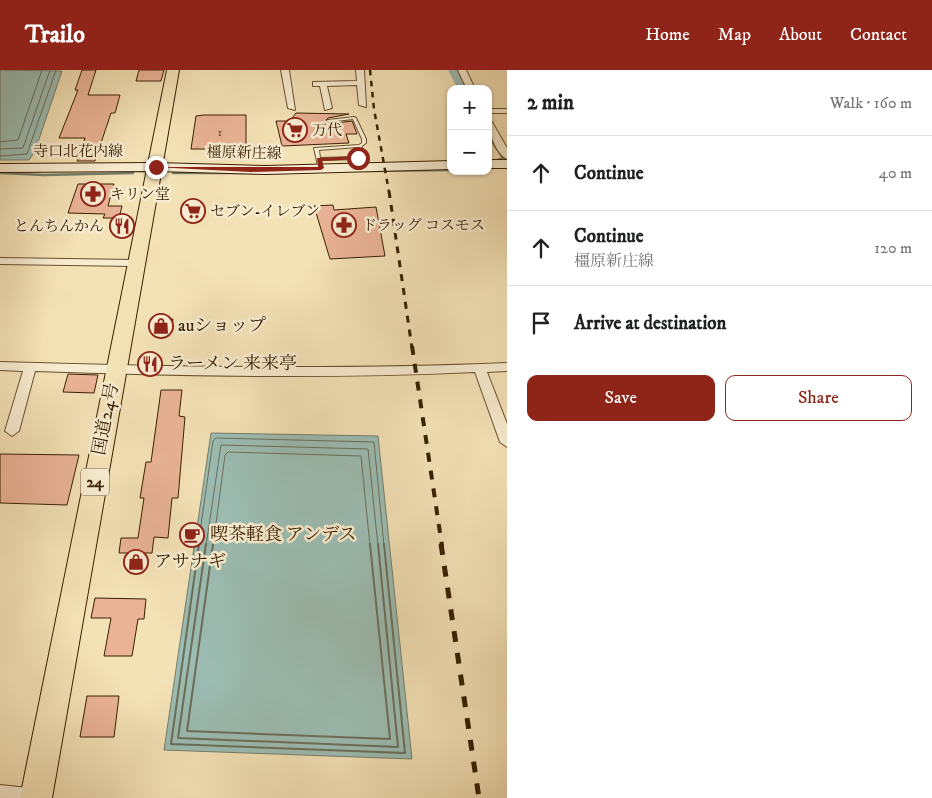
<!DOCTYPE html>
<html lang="en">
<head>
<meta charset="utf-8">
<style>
	:root { --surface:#fff; --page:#f6f6f6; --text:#202124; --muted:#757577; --line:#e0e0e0; --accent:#8f2418 }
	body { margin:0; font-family:"IM FELL DW Pica","Noto Serif JP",serif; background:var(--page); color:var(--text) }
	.controls { position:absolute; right:15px; top:15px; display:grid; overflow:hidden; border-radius:10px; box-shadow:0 1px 4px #0004 }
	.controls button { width:45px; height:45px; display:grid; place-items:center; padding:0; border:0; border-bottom:1px solid var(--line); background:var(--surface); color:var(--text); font:25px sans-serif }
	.stop { position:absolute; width:15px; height:15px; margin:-11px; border:4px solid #8f2418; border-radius:50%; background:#fff }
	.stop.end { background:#8f2418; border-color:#fff; box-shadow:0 1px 5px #0008 }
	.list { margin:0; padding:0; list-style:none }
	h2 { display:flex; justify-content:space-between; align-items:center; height:65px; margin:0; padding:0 20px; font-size:21px }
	h2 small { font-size:16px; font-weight:400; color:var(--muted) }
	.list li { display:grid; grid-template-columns:32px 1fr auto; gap:15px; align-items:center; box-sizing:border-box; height:75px; padding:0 20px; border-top:1px solid var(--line) }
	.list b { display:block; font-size:19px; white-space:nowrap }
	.list p { margin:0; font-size:16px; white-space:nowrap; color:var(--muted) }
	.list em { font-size:16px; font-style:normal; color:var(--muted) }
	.actions { display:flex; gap:10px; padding:15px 20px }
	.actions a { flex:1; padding:11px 0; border:1px solid var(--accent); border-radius:10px; text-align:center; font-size:18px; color:var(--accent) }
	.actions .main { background:var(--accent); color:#fff }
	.icon { flex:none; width:28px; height:28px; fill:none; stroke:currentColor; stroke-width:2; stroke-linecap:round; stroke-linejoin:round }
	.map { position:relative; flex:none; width:507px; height:728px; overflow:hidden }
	header { display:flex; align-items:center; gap:30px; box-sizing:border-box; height:70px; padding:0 25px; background:var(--accent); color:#fff }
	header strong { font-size:24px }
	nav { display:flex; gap:28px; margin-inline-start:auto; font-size:18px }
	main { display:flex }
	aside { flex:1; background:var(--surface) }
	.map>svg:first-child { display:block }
	.water { fill:#9cbdb3; stroke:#747e6c }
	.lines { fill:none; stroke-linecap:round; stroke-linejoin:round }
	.shore-far1 { stroke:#6a6e5a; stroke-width:1 }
	.shore { stroke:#6a6e5a; stroke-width:2 }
	.stream { stroke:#747e6c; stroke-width:2.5 }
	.river { fill:#9cbdb3; fill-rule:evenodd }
	.building { fill:#eab397; stroke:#382001 }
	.service-casing { stroke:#67502e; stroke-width:2 }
	.minor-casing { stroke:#67502e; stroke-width:2 }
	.secondary-casing { stroke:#382001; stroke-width:2 }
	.trunk-casing { stroke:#382001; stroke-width:2 }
	.service { fill:#f8ecd0; fill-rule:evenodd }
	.minor { fill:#f8ecd0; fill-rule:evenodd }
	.secondary { fill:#f8ecd0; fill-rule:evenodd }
	.trunk { fill:#f4e2b7; fill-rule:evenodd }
	.rail-far3 { stroke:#382001; stroke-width:2.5; stroke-dasharray:5.5 5.5; stroke-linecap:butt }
	.rail-far2 { stroke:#382001; stroke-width:3; stroke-dasharray:7 7; stroke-linecap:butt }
	.rail-far1 { stroke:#382001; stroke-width:4; stroke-dasharray:9 9; stroke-linecap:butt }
	.rail { stroke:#382001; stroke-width:5; stroke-dasharray:11 11; stroke-linecap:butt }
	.route { fill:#8f2418 }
	.labels { text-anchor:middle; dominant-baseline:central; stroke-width:5; stroke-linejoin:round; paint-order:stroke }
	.far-number-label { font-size:12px; fill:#644526 }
	.far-poi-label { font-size:15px; fill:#382001; stroke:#f8ecd0; text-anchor:start }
	.far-street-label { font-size:15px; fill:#382001; stroke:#f8ecd0 }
	.shield { fill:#f8ecd0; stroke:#725d3f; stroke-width:1 }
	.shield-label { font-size:16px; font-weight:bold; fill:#382001 }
	.poi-label { font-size:18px; fill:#382001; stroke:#f8ecd0; text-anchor:start }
	.street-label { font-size:18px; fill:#382001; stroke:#f8ecd0 }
</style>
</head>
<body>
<header>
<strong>Trailo</strong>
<nav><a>Home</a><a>Map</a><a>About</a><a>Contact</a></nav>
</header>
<main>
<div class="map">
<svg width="507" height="728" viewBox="0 0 507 728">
	<rect width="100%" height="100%" fill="#f4e2b7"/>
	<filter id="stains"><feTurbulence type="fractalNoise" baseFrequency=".004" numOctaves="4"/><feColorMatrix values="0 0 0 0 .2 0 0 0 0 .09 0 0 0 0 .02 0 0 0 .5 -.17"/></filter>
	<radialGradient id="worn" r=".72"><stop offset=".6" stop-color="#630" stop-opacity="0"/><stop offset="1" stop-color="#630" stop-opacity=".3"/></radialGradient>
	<g class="water">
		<path d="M0 0 62 1 35 81 29 90H0Z"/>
		<path d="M211 363 378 366 412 689 164 680Z"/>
	</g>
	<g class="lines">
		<g class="shore-far1">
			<path d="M0 72 18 70 42 0"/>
			<path d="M0 79 23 78 50 0"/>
			<path d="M0 86 27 84 56 0"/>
			<path d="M198 476 213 371 216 368 374 372 384 476"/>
			<path d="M206 476 221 375 368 379 378 476"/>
			<path d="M213 476 225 385 228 382 361 386 370 476"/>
		</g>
		<g class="shore">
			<path d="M199 474 171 674 405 683 384 474"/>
			<path d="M206 474 178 668 398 677 378 474"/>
			<path d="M213 474 187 661 390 669 370 474"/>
		</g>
		<g class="stream">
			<path d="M488 65 503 88 495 91"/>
			<path d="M367 101 451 100"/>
			<path d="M0 103 44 105 133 103"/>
			<path d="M173 103H257"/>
		</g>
		<path class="river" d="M448 0H462L472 19H458Z"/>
	</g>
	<g class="building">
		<path d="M82 0H96L88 25H120L115 43H111L95 91H77L85 68H59L78 20H75Z"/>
		<path d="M139 0H164L161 11H136Z"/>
		<path d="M296 43 349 44 328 48 324 52 328 54 352 51 357 64H346L349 73 282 76 276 51H290Z"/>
		<path d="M204 45H246V79H191L196 46Z"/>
		<path d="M78 114H114L108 136H122L119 148H103L105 144 68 143Z"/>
		<path d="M186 134H201L200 149H186Z"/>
		<path d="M333 135 334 140 376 137 385 186 330 189 314 136Z"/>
		<path d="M153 249H173L171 263 151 262Z"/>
		<path d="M68 304 98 305 94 323 63 322Z"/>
		<path d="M161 320H182L179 346 185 347 178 428H172L168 468 154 467 152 483H119L121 468H138L144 428H140L146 392H151Z"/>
		<path d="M0 384 79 385 67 435 0 433Z"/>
		<path d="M95 528 146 529 144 549H138L132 586H104L111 548H91Z"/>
		<path d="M87 626H119L114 667H80Z"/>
	</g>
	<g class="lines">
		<defs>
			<path id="service" d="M354 47 356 48 366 69V73L362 76 361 88 359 89 321 90 323 99 319 100 314 78 359 75 362 73V69L353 49 328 52 326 51 328 50ZM358 77 357 87 320 88 319 80Z"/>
			<g id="minor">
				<path d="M281 0H289L295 40 288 38Z"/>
				<path d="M356 0H364L366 37 359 35 357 15 327 16 332 38 325 40 320 16H313V12L357 11Z"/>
				<path d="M458 0H466L475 19H467Z"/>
				<rect x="488" y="39" width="19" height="4"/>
				<path d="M488 50 492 52 507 78V89C496 84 488 61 488 50Z"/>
				<path d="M0 188 135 190 140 193 135 196 0 194Z"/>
				<path d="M0 292C169 297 339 300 507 293V301L487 302 507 354V377L500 372 475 302C328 309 182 306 35 301L19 361 12 366 5 361 23 301 0 300Z"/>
				<path d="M0 715 29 718 36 721 39 728H0Z"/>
			</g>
			<g id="secondary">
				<rect x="488" y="90" width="19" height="8"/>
				<path d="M451 91V99L266 104 156 101 0 102V94L156 93 266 96Z"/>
			</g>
			<path id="trunk" d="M167 0H179L52 728H20Z"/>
		</defs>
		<use href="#service" class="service-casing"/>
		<use href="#minor" class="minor-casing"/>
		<use href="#secondary" class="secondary-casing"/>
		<use href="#trunk" class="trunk-casing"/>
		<use href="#service" class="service"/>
		<use href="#minor" class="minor"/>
		<use href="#secondary" class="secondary"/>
		<use href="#trunk" class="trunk"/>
		<path class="rail-far3" d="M370 0 374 39 389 122"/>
		<path class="rail-far2" d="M389 121 412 278"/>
		<path class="rail-far1" d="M412 276 442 476"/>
		<path class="rail" d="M441 474 479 728"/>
	</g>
	<path class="route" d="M358 86 360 89 322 91 324 98 321 100 251 102 153 97H318L317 88Z"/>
	<defs>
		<symbol id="supermarket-ring" viewBox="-11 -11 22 22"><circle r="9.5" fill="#f8ecd0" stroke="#8f2418" stroke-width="1.5"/><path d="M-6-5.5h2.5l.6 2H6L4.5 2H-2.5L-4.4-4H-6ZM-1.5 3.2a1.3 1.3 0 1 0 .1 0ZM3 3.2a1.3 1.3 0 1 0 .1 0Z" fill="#8f2418"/></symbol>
		<symbol id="pharmacy-ring" viewBox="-11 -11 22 22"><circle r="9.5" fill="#f8ecd0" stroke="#8f2418" stroke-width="1.5"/><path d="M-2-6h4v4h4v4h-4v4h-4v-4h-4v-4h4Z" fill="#8f2418"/></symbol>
		<symbol id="restaurant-ring" viewBox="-11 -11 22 22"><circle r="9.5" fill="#f8ecd0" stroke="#8f2418" stroke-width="1.5"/><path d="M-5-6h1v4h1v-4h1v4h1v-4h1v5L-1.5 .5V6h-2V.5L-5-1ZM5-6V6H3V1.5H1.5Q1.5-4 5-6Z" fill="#8f2418"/></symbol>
		<symbol id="shop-ring" viewBox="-11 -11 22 22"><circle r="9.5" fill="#f8ecd0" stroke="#8f2418" stroke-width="1.5"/><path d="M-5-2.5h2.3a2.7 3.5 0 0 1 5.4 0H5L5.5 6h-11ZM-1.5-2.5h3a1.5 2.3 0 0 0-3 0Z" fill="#8f2418"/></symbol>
		<symbol id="cafe-ring" viewBox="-11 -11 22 22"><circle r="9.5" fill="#f8ecd0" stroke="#8f2418" stroke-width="1.5"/><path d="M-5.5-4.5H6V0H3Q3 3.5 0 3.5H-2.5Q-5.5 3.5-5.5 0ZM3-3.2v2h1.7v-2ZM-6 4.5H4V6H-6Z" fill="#8f2418"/></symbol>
	</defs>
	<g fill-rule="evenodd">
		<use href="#supermarket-ring" x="281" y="46" width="28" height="28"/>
		<use href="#pharmacy-ring" x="79" y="110" width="28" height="28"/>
		<use href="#supermarket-ring" x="179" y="127" width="28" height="28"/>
		<use href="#pharmacy-ring" x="330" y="141" width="28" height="28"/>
		<use href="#restaurant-ring" x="108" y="142" width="28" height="28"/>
		<use href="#shop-ring" x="147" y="242" width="28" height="28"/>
		<use href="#restaurant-ring" x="136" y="280" width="28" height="28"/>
		<use href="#cafe-ring" x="178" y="451" width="28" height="28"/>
		<use href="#shop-ring" x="122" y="478" width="28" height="28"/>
	</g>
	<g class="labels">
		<g class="far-number-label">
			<text x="220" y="62">1</text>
		</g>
		<g class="far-poi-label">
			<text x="312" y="60">万代</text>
			<text x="110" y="124">キリン堂</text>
			<text x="210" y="141">セブン-イレブン</text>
			<text x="362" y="155">ドラッグ コスモス</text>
			<text x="104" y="156" text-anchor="end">とんちんかん</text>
		</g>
		<g class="far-street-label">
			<text x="78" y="81">寺口北花内線</text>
			<text transform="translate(244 83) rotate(1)">橿原新庄線</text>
		</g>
		<rect class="shield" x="81" y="398.5" width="28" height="27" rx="4"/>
		<g class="shield-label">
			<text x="95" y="412">24</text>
		</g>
		<g class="poi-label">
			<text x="178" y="256">auショップ</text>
			<text x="168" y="294">ラーメン 来来亭</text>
			<text x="210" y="465">喫茶軽食 アンデス</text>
			<text x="154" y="492">アサナギ</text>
		</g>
		<g class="street-label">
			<text transform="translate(106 349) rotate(-79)">国道24号</text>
		</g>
	</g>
	<rect width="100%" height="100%" filter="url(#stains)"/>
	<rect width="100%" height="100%" fill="url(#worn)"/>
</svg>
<div class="controls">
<button>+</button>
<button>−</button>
</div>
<div class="stop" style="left:358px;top:88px"></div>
<div class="stop end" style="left:156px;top:97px"></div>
</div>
<aside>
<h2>2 min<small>Walk · 160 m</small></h2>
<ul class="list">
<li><svg class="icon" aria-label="ahead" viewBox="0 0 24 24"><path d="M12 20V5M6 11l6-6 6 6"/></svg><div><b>Continue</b></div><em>40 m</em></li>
<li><svg class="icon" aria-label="ahead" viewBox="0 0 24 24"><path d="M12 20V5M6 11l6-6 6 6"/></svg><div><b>Continue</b><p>橿原新庄線</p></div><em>120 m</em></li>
<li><svg class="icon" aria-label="arrive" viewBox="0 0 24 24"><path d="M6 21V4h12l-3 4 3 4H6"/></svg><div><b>Arrive at destination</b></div></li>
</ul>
<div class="actions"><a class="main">Save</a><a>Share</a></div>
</aside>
</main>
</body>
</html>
